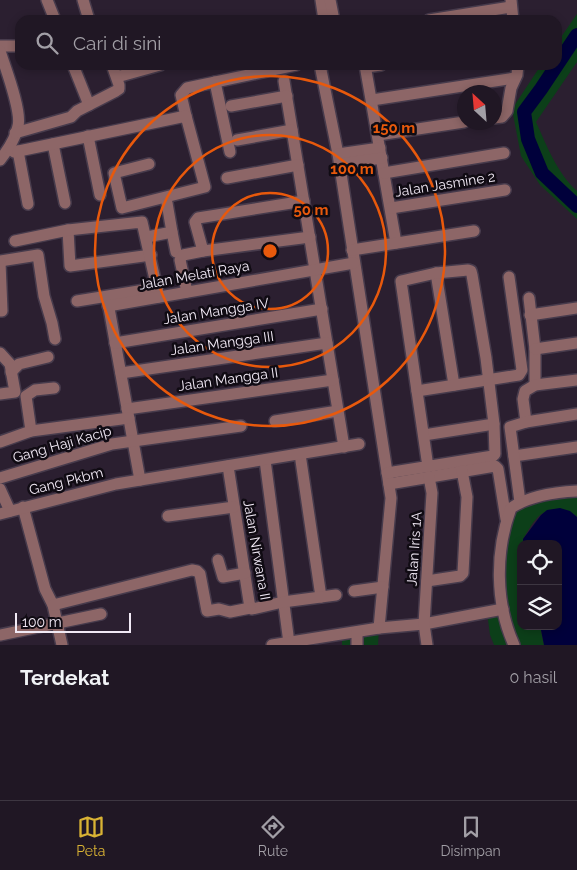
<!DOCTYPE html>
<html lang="id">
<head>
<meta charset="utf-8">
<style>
	:root { --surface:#201724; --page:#28202c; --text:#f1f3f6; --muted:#a29fa6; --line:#3d3641; --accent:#d9b334 }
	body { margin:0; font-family:Raleway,sans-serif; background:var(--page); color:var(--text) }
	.controls { position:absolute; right:15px; bottom:15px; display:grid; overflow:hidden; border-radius:10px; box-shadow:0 2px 8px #0003 }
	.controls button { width:45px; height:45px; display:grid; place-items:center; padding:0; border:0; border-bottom:1px solid var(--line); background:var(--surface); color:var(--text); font:25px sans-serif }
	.compass { position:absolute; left:457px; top:85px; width:45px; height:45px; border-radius:50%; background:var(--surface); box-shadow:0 2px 8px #0003; rotate:334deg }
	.scale { position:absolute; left:15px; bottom:12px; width:116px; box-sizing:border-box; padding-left:5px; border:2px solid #f1e9f5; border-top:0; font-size:14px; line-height:18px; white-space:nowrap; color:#f1e9f5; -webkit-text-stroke:4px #100b13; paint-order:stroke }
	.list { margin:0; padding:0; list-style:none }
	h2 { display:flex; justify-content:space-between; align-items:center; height:65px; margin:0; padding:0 20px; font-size:21px }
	h2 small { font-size:16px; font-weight:400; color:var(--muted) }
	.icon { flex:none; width:28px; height:28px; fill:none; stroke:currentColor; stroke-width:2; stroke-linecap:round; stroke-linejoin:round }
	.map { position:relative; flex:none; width:577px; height:645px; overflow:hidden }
	.search { position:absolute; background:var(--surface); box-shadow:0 2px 8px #0003; left:15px; right:15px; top:15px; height:55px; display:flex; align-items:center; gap:12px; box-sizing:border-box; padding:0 18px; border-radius:15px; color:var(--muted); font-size:19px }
	.sheet { height:155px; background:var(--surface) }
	nav { display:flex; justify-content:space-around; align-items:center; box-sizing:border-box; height:70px; border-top:1px solid var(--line); background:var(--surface); font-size:14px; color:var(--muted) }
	nav a { display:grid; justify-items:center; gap:2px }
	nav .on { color:var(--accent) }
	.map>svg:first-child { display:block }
	.green { fill:#0c3f19 }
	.water { fill:#00003b }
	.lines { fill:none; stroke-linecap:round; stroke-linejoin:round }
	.river { stroke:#00003b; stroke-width:14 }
	.minor-casing { stroke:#473b4c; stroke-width:14 }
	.minor { stroke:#8d6667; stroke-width:11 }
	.ring { fill:none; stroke:#e8590c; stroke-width:2.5 }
	.labels { text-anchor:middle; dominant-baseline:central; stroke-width:5; stroke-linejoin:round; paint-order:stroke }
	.street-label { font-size:14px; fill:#f1e9f5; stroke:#100b13 }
	.centre { fill:#e8590c; stroke:#100b13; stroke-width:2.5 }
	.ring-label { font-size:15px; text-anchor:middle; font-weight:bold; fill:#e8590c; stroke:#100b13; stroke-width:5; stroke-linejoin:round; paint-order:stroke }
</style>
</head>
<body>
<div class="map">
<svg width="577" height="645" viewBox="0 0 577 645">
	<rect width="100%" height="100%" fill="#2b1f30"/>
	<g class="green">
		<path d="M577 14V62L536 122C547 146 557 173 577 191V219L540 185 521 156 512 109 541 65H556L532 100 559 61 557 64V43Z"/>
		<path d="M577 491V517C567 508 552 506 540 515 533 521 528 531 523 539V544H521V626H544L541 631 544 645H494L490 635 487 612 503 609 500 586 511 508Z"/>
		<path d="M379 628 378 645H342V635Z"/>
	</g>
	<path class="water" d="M560 508 570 511 577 517V645H544L541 630 544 626H558V544H523V539L541 515 547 510Z"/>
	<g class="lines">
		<path class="river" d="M577 35 541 89 524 112 528 139 542 173 577 206"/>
		<defs>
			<g id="minor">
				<path d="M47 0 55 20"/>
				<path d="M83 0 89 20"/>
				<path d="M321 0 324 20"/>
				<path d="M330 0 334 20"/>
				<path d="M511 0 513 20"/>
				<path d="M429 20 511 7"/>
				<path d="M0 46H20"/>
				<path d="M0 51C5 67 22 111 18 126 16 137 7 151 0 160"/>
				<path d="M73 65 89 105"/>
				<path d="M323 65 321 70 338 154 391 498 379 628"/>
				<path d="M365 65 396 243"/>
				<path d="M366 67 381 65"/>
				<path d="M117 77 160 65"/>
				<path d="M284 81 344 447"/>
				<path d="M215 82 230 152"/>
				<path d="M372 100 515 78"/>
				<path d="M231 106 287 96"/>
				<path d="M186 116 181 95 187 88 296 65"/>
				<path d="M494 118 502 117 507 111 511 88 517 75 518 65"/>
				<path d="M15 133 71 117 77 111 116 91 119 89V85L112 65"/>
				<path d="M378 135 464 122"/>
				<path d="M88 136 100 195"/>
				<path d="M237 140 292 130"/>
				<path d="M53 144 65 203"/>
				<path d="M9 148 14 152 186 116 205 187 122 208 114 173 149 164"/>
				<path d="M18 151 28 204"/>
				<path d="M338 154 380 148"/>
				<path d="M340 164 382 158"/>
				<path d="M384 173 504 153"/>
				<path d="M227 178 298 165"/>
				<path d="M391 208 505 190"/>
				<path d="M68 230 70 266 151 255"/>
				<path d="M172 232 176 252"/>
				<path d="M147 237 172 232 167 203"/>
				<path d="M15 241 68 230 142 222 159 297"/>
				<path d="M352 250 474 231"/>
				<path d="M203 251 195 222 198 218 304 201"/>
				<path d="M0 261 38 255 44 296 52 323 55 339"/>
				<path d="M0 262 2 311H0"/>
				<path d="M436 273 454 385"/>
				<path d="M187 292 180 260 183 255 203 251 310 237"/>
				<path d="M107 297 140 480"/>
				<path d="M529 298 535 349V385"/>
				<path d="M77 301 157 288"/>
				<path d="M108 306 354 263"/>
				<path d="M530 315 577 308"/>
				<path d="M115 343 322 309"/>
				<path d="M535 349 577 343"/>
				<path d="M0 353 10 364 15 392 0 394"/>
				<path d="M11 372 19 364 48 357"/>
				<path d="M121 373 327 343"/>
				<path d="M417 391 519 375 522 370 509 277"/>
				<path d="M127 409 333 380"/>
				<path d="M275 421 338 411"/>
				<path d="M526 422 523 399 525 391 535 385 577 380"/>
				<path d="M31 431 26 396 35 390 54 388"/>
				<path d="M424 435 494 424"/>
				<path d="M0 442 31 431 129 418"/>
				<path d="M300 454 321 597"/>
				<path d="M514 456 577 447"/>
				<path d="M265 460 289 643"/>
				<path d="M228 466 250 608 252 609 283 602 336 595"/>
				<path d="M387 473 493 456 495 454 494 424 486 358 472 275 471 271 468 270 436 273 401 281 428 467"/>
				<path d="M0 478 112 444 241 426"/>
				<path d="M389 484 495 466 498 469 506 519"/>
				<path d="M0 489 10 511"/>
				<path d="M520 502 510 427 526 422 577 414"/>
				<path d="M23 507 45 589 53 605 62 645"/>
				<path d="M0 514 116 484 359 444"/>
				<path d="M168 516 234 507"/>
				<path d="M218 560 223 577 245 573"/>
				<path d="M427 581 460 576 463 573 467 497 462 471"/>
				<path d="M354 591 383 587"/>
				<path d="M53 605 192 570 197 571 200 574 207 611 219 609 230 612 250 608"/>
				<path d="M0 635 101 614"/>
				<path d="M272 645 379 628 424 624 503 609"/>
				<path d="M357 645V632"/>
				<path d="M427 645 424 624 432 493 429 477"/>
				<path d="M514 645C495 603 495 551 511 508 529 496 556 492 577 491"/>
			</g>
		</defs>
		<use href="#minor" class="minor-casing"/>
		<use href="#minor" class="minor"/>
	</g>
	<g class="ring">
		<circle cx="270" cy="251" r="58"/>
		<circle cx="270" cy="251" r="116"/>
		<circle cx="270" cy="251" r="175"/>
	</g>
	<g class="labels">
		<g class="street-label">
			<text transform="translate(445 184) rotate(-9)">Jalan Jasmine 2</text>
			<text transform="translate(194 275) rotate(-10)">Jalan Melati Raya</text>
			<text transform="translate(216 311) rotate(-9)">Jalan Mangga IV</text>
			<text transform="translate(222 343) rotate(-8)">Jalan Mangga III</text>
			<text transform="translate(228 379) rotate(-8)">Jalan Mangga II</text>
			<text transform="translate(62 444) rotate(-16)">Gang Haji Kacip</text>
			<text transform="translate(66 481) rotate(-14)">Gang Pkbm</text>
			<text transform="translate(414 549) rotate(-86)">Jalan Iris 1A</text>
			<text transform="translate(257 550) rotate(80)">Jalan Nirwana II</text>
		</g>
	</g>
	<circle cx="270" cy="251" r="8" class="centre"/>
	<g class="ring-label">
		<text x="394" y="133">150 m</text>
		<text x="352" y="174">100 m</text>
		<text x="311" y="215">50 m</text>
	</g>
</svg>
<div class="controls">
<button><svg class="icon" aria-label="locate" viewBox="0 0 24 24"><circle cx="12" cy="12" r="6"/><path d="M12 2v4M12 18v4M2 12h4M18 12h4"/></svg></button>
<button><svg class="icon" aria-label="layers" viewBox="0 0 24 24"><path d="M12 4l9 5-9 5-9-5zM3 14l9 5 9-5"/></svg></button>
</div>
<svg class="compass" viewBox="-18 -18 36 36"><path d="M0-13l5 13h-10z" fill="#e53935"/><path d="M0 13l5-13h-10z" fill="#a29fa6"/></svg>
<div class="scale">100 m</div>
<div class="search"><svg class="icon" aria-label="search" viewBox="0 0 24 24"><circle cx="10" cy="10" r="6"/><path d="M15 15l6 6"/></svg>Cari di sini</div>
</div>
<section class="sheet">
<h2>Terdekat<small>0 hasil</small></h2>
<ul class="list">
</ul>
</section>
<nav>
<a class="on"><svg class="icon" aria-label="map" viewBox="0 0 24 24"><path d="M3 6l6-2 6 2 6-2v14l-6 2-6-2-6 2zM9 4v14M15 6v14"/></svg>Peta</a>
<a><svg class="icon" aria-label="directions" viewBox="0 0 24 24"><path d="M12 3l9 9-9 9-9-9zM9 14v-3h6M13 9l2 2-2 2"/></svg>Rute</a>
<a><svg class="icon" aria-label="saved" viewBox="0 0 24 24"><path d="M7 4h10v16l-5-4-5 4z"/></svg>Disimpan</a>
</nav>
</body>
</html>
